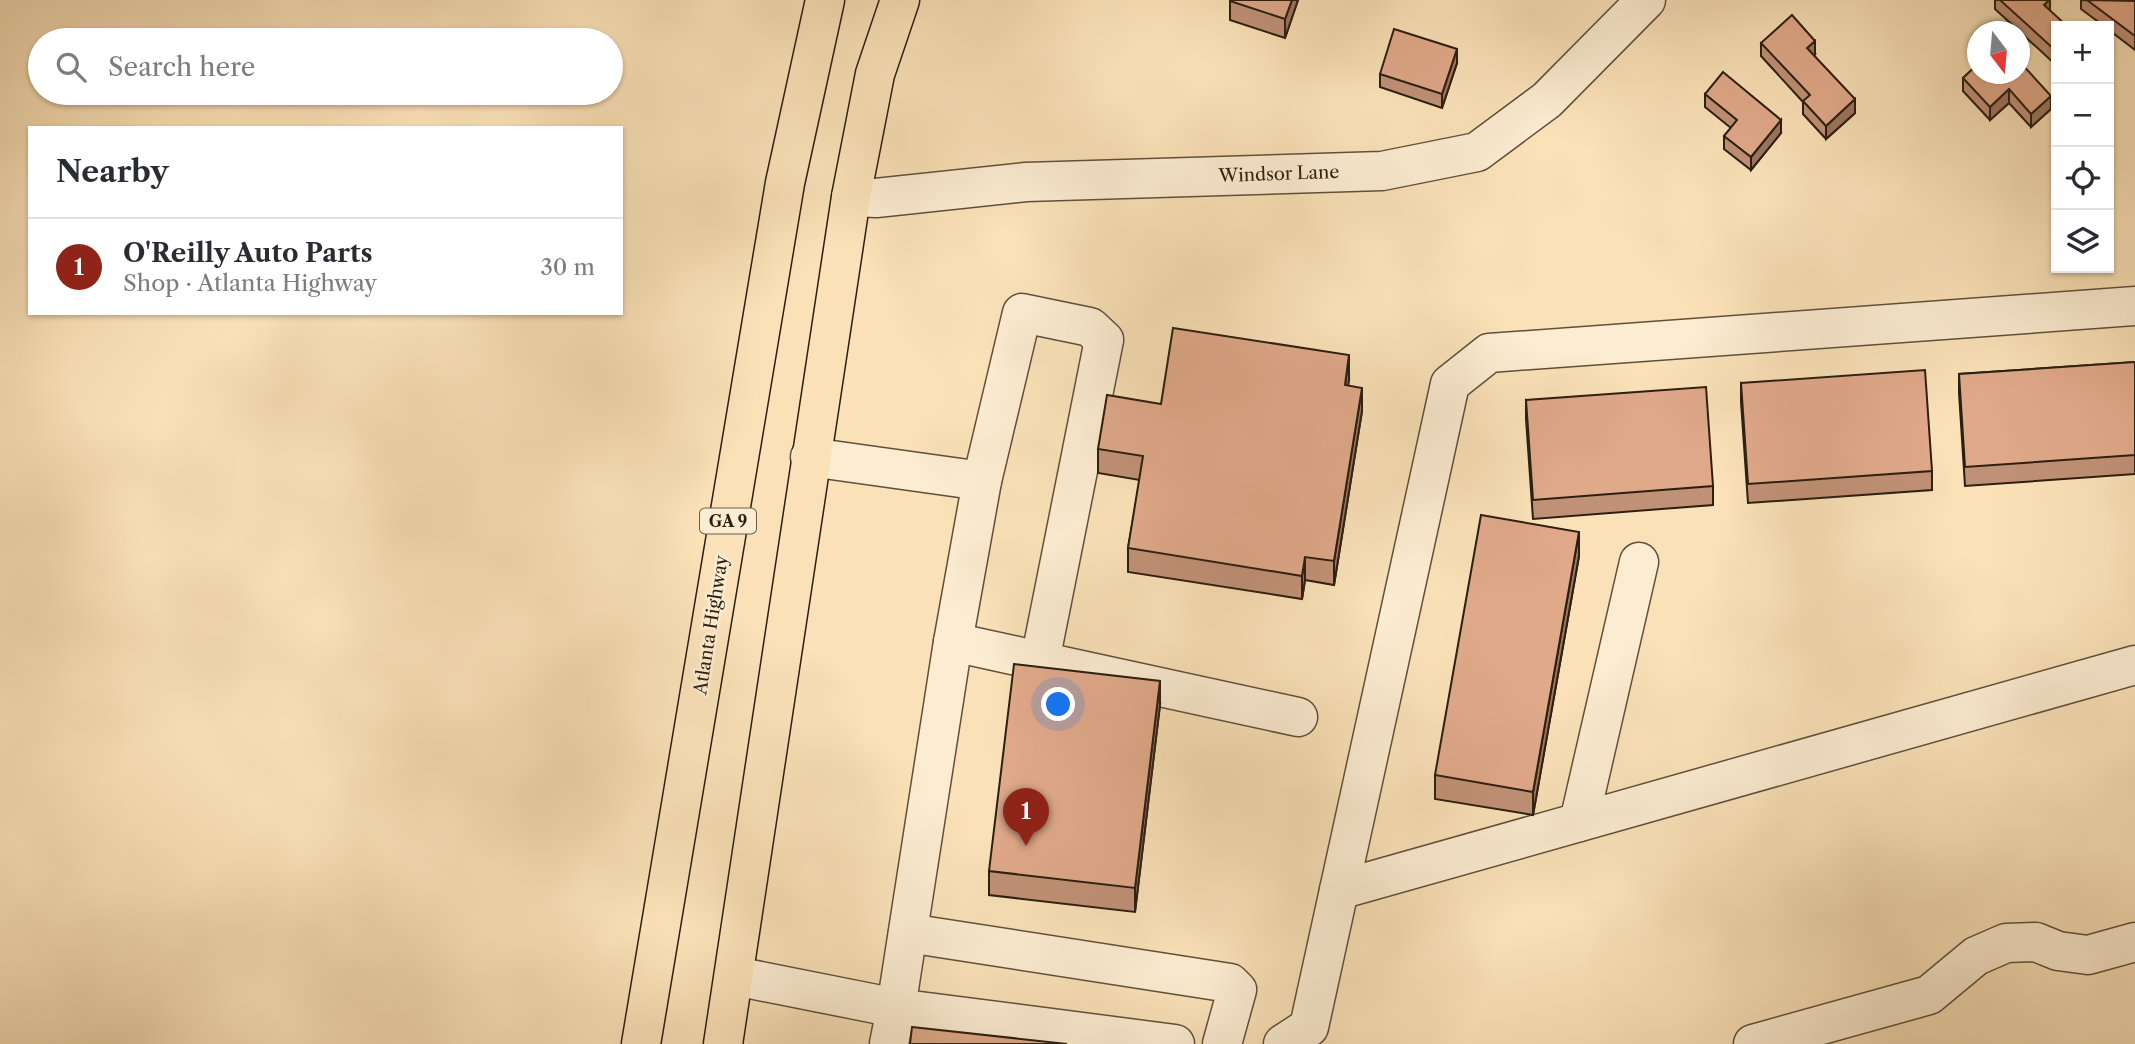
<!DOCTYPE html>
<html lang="en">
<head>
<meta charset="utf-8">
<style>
	:root { --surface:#fff; --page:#f2f2f3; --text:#2b2b33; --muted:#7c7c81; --line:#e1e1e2; --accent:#8f2418 }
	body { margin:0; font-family:"Libre Caslon Text",serif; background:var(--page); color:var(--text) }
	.controls { position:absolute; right:21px; top:21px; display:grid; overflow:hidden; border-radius:0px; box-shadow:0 2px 5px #0004 }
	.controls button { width:63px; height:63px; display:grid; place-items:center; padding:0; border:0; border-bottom:2px solid var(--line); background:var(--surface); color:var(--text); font:35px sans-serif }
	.compass { position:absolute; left:1967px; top:21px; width:63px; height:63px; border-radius:50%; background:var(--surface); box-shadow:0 2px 5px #0004; rotate:164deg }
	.you { position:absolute; left:1059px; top:705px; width:24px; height:24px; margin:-18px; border:5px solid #fff; border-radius:50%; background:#1a73e8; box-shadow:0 0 0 10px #1a73e833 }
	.badge { display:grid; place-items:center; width:46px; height:46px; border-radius:50%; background:var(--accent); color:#fff; font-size:23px; font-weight:700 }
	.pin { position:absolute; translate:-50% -58px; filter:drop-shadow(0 2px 4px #0008) }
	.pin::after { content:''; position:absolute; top:37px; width:24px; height:21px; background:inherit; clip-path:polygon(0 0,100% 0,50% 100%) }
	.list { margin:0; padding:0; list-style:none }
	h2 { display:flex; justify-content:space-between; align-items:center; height:91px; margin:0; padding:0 28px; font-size:30px }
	h2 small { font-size:23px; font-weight:400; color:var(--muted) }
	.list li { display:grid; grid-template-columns:46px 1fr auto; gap:21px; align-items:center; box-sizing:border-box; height:98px; padding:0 28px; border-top:2px solid var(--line) }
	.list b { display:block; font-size:26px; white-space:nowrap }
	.list p { margin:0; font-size:23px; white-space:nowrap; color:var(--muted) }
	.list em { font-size:23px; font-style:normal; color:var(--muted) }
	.icon { flex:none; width:38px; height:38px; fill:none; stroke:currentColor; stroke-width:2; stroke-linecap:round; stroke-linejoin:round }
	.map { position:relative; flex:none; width:2135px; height:1044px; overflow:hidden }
	.search { position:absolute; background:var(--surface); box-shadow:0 2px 5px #0004; left:28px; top:28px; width:595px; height:77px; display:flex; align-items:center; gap:18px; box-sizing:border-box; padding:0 24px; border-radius:38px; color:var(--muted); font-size:26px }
	.panel { position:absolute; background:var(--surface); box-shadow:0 2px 5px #0004; left:28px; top:126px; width:595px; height:189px; border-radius:0px }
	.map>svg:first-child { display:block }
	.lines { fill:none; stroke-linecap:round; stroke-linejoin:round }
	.minor-casing { stroke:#5f503a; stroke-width:41 }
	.major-casing { stroke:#2b1f10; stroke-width:41 }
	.minor { stroke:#fcecd1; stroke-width:38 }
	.major { stroke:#fae1b8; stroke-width:38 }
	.wall { fill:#c19177; stroke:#2b1f10; stroke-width:2 }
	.shaded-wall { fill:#9d7661; stroke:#2b1f10; stroke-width:2 }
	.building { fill:#e0a98a; stroke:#2b1f10; stroke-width:2 }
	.labels { text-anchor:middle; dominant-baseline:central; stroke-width:5; stroke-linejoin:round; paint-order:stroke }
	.shield { fill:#fcecd1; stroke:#6a5c4a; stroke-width:2 }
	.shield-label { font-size:16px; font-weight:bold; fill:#2b1f10 }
	.street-label { font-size:18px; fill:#2b1f10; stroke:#fcecd1 }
</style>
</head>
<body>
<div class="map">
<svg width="2135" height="1044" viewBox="0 0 2135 1044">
	<rect width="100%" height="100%" fill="#fae1b8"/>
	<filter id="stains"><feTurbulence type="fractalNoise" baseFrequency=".00286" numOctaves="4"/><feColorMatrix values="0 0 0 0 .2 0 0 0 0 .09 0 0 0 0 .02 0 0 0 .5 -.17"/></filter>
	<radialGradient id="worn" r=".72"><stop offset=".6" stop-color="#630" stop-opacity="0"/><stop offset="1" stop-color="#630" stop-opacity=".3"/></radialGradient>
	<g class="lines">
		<defs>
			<g id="minor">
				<path d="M851 197 876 198 1026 182 1382 171 1477 152 1547 100 1646 0"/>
				<path d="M810 457 982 481"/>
				<path d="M953 642 1040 661"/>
				<path d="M1579 822 1639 562"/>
				<path d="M1339 890 2135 665"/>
				<path d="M908 933 1230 983 1237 990 1222 1044"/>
				<path d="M735 976 896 1008 953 642 982 481 1022 313 1090 327 1104 340 1040 661 1298 717"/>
				<path d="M889 1044 896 1008 1175 1044"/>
				<path d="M1283 1044 1309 1027 1450 384 1489 353 2135 306"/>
				<path d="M1753 1044 1929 995 1976 956 2006 943 2036 942 2058 951 2088 955 2135 942"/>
			</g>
			<g id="major">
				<path d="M641 1044 785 183 825 0"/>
				<path d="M723 1044 851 197 875 74 900 0"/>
			</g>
		</defs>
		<use href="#minor" class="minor-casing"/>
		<use href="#major" class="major-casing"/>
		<use href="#minor" class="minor"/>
		<use href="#major" class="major"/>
	</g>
	<g class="wall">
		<path d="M1230 0H1298L1285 38 1230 20Z"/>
		<path d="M1995 0H2050V10L2056 26V65L1995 9Z"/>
		<path d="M2081 0 2135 1V50L2109 30V26H2104L2081 9Z"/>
		<path d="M1761 43 1815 54 1814 55 1855 113 1826 139 1803 114V102L1761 56Z"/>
		<path d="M1457 63 1442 108 1380 87V74Z"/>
		<path d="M1978 64 2051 109 2031 127 2009 103 1990 120 1963 91V78Z"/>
		<path d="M1705 94 1781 133 1751 170 1724 149V136L1731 128 1705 107Z"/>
		<path d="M2135 362V474L1965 486 1959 393V374Z"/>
		<path d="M1349 379 1348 385 1362 411 1334 585 1305 580 1302 599 1128 572V548L1140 480 1098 473V449L1161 404Z"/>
		<path d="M1741 383 1932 471V490L1748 503 1741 402Z"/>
		<path d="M1526 400 1713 486V505L1533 519 1526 419Z"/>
		<path d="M1579 556 1533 815 1435 799V775Z"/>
		<path d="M1160 705 1135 912 989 895V871Z"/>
	</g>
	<g class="shaded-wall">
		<path d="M1292 0H1298L1285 38V19Z"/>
		<path d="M2049 0H2050V12L2044 5Z"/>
		<path d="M1815 41V54L1807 61V48Z"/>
		<path d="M1457 49V63L1442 108V94Z"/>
		<path d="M2009 89V103L1990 120V107Z"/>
		<path d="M2051 96V109L2031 127V114Z"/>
		<path d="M1855 99V113L1826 139V126Z"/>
		<path d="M1781 120V133L1751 170V157Z"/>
		<path d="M1349 355V379L1345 409V385Z"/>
		<path d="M1362 388V411L1334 585V561Z"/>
		<path d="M1579 532V556L1533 815V792Z"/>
		<path d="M1305 557V580L1302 599V576Z"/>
		<path d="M1160 681V705L1135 912V888Z"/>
	</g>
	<g class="building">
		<path d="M1230 0H1292L1285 19 1230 1Z"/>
		<path d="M2000 0H2049L2044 5 2067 26H2056V51Z"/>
		<path d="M2087 0 2135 1V36Z"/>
		<path d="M1792 15 1815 41 1807 48 1855 99 1826 126 1803 101 1810 95 1761 43Z"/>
		<path d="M1394 29 1457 49 1442 94 1380 74Z"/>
		<path d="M2020 62 2051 96 2031 114 2009 89 1990 107 1963 78 1978 64V74H2020Z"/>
		<path d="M1723 72 1781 120 1751 157 1724 136 1737 120 1705 94Z"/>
		<path d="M1173 328 1349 355 1345 385 1362 388 1334 561 1305 557 1302 576 1128 548 1143 456 1098 449 1107 395 1161 404Z"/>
		<path d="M2135 362V455L1965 467 1959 374Z"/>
		<path d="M1925 370 1932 471 1748 484 1741 383Z"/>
		<path d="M1706 387 1713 486 1533 500 1526 400Z"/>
		<path d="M1481 515 1579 532 1533 792 1435 775Z"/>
		<path d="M1014 664 1160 681 1135 888 989 871Z"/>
		<path d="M912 1027 1067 1044H910Z"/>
	</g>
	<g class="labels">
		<rect class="shield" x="700" y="508.5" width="56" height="25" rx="5"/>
		<g class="shield-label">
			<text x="728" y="521">GA 9</text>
		</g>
		<g class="street-label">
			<text transform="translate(1279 174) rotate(-2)">Windsor Lane</text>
			<text transform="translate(711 625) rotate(-81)">Atlanta Highway</text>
		</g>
	</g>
	<rect width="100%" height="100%" filter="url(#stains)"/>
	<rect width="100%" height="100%" fill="url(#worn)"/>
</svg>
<div class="controls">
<button>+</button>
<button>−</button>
<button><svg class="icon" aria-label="locate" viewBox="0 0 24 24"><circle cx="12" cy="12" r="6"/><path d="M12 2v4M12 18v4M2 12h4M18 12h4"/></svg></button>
<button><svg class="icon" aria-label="layers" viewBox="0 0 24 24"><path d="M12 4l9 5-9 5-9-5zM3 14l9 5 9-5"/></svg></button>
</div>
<svg class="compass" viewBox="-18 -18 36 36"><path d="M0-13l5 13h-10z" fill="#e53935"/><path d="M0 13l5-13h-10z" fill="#7c7c81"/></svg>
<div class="you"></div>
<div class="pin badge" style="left:1026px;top:846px">1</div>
<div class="search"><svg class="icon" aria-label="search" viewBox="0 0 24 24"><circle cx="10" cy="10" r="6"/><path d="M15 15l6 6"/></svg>Search here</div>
<section class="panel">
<h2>Nearby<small></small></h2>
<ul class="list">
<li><span class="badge">1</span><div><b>O'Reilly Auto Parts</b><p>Shop · Atlanta Highway</p></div><em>30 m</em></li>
</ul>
</section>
</div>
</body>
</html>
